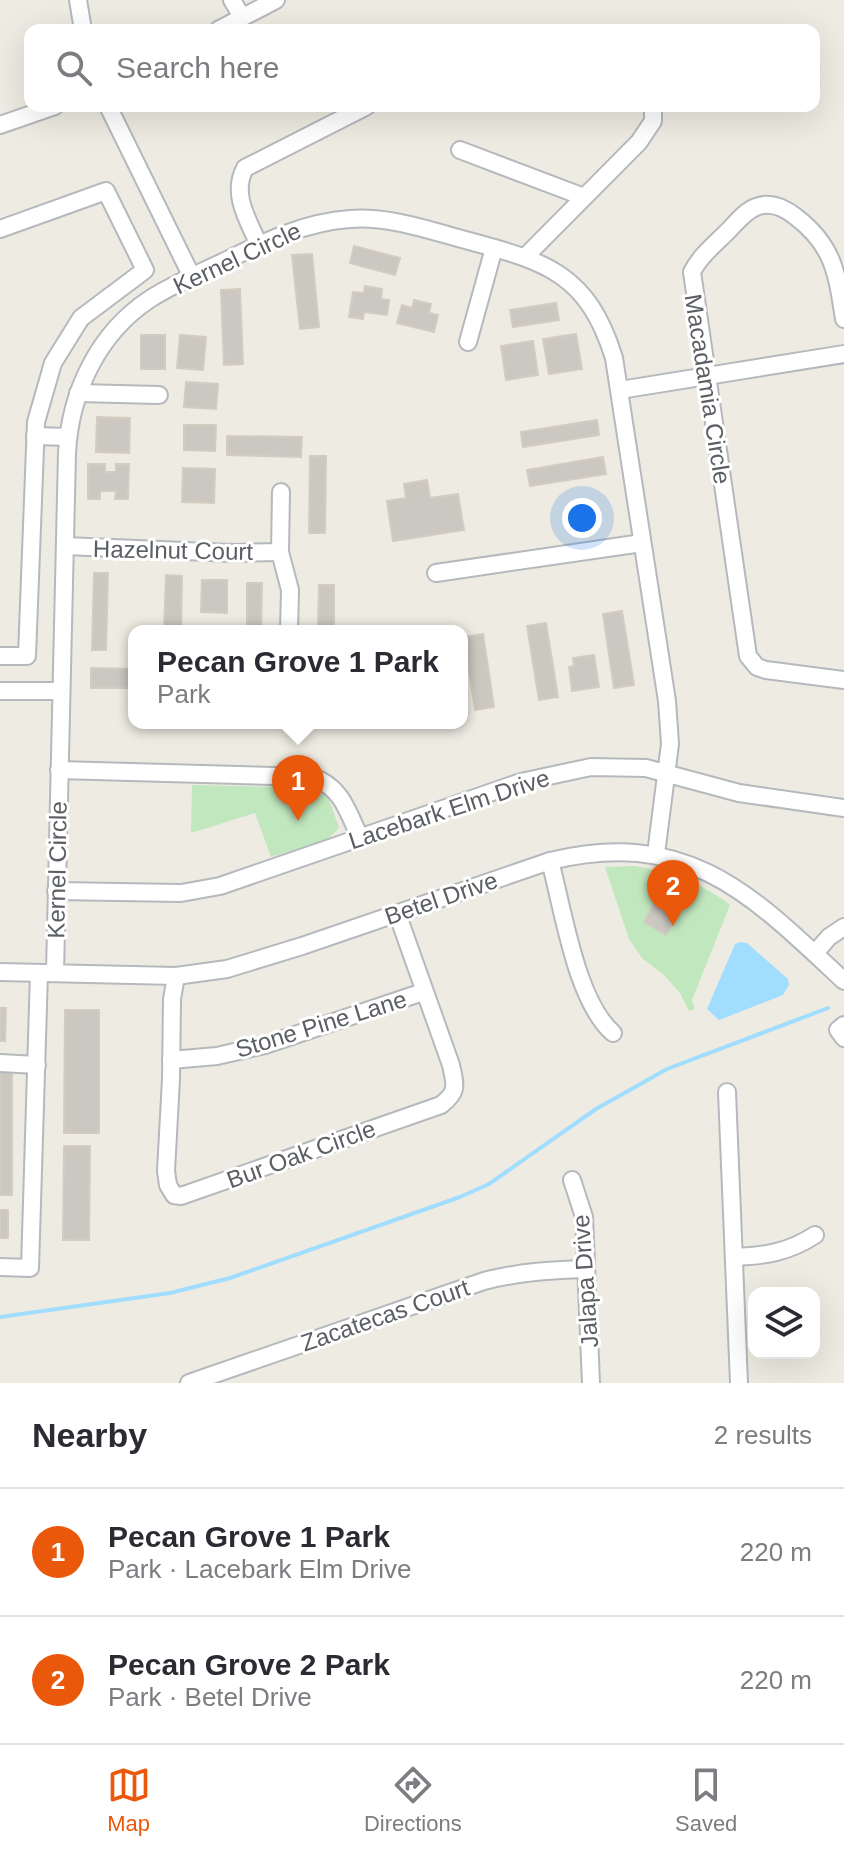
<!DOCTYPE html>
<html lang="en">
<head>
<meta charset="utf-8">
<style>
	:root { --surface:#fff; --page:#f7f7f7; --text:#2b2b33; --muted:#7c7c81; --line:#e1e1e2; --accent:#ea580c }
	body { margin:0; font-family:Arial,sans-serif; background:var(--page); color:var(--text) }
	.controls { position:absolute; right:24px; bottom:24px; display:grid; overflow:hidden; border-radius:16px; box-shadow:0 8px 32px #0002 }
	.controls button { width:72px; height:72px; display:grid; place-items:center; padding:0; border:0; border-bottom:2px solid var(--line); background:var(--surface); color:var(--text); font:40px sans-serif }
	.you { position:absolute; left:582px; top:518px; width:28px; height:28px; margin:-20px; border:6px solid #fff; border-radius:50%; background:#1a73e8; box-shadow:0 0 0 12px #1a73e833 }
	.badge { display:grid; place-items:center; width:52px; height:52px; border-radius:50%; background:var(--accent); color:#fff; font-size:26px; font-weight:700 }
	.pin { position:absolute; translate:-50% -66px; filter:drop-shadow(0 2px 4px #0008) }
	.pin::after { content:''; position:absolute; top:42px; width:28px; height:24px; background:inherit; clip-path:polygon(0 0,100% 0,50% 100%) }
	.popup { position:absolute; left:128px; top:625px; width:340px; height:104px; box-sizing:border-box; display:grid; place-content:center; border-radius:16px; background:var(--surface); filter:drop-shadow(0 2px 6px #0005); font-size:26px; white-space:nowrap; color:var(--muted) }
	.popup b { font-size:30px; color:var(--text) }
	.popup::after { content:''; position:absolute; left:50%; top:100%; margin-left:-16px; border:16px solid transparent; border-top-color:var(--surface) }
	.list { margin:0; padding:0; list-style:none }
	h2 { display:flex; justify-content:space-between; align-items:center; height:104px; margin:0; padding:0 32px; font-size:34px }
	h2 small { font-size:26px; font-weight:400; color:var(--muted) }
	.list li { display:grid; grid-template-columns:52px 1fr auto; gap:24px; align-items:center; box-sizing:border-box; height:128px; padding:0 32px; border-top:2px solid var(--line) }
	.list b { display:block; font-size:30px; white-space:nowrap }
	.list p { margin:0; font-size:26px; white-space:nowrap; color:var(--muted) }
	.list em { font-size:26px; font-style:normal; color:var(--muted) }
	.icon { flex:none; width:44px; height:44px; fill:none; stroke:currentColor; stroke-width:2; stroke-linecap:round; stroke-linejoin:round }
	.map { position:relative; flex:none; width:844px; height:1383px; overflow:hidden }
	.search { position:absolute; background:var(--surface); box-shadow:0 8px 32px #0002; left:24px; right:24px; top:24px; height:88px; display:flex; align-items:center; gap:20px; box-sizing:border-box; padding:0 28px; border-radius:16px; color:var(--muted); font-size:30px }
	.sheet { height:360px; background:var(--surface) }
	nav { display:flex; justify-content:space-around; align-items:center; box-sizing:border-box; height:112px; border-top:2px solid var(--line); background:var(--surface); font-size:22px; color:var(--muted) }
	nav a { display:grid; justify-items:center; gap:4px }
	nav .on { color:var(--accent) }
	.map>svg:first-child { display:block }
	.green { fill:#c1e7be }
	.water { fill:#a1ddff }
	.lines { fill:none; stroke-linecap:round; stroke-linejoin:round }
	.stream { stroke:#a1ddff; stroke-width:4 }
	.building { fill:#cbc7c1; stroke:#d3ccc0; stroke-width:2 }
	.minor-casing { stroke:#b5b9bd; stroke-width:20 }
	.minor { stroke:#fff; stroke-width:16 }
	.labels { text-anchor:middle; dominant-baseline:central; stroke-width:6; stroke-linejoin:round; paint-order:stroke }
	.street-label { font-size:24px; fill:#5b5f64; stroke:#fff }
</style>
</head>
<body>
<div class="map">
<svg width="844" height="1383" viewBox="0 0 844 1383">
	<rect width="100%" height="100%" fill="#eeebe2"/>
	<g class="green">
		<path d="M192 785 316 788 328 796 339 828 327 840 271 857 255 813 191 833Z"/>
		<path d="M635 866C672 873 701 882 730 905L692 1000 695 1009 689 1011 680 993 664 975 642 958 629 939 605 867Z"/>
	</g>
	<path class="water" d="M740 942 747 943 788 979 789 985 783 995 719 1020 707 1009 735 944Z"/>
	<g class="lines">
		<path class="stream" d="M0 1317 170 1293 230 1278 460 1197 489 1184 596 1109 667 1069 828 1008"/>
	</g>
	<g class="building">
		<path d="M354 246 400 258 395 275 350 263Z"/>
		<path d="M312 254 319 327 300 329 292 255Z"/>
		<path d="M365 286 382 289 381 299 389 300 387 315 364 312 363 319 349 317 353 292 364 293Z"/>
		<path d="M240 289 243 364 224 365 221 290Z"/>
		<path d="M414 300 431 304 429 313 438 315 434 332 397 323 402 305 412 308Z"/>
		<path d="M556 303 559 320 513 327 510 310Z"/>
		<path d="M576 334 582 369 549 374 543 339Z"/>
		<rect x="141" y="335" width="24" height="34"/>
		<path d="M180 335 206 337 203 370 177 368Z"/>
		<path d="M533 341 538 375 506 380 501 346Z"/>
		<path d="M186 382 218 384 216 409 184 407Z"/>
		<path d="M97 417 130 418 129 453 96 452Z"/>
		<path d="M597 420 599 435 523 447 521 432Z"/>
		<path d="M184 425H216L215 451 184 450Z"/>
		<path d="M227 436 302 437 301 457 227 455Z"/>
		<path d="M310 456H326L325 533H309Z"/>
		<path d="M603 457 606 474 530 486 527 470Z"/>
		<path d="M88 464H105V472H116V464H129L128 499H115L116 491H100V499H88Z"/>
		<path d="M183 468 215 469 214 503 182 502Z"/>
		<path d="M427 480 430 498 458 494 464 530 393 541 387 501 406 498 404 484Z"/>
		<path d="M94 573H108L106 650H92Z"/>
		<path d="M166 575 182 576 181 631H164Z"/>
		<path d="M202 580H227V613L201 612Z"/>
		<path d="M247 583H262L261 631H247Z"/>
		<path d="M319 585H334V631H318Z"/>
		<path d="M622 611 634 685 614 688 603 614Z"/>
		<path d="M546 623 558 697 539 700 527 626Z"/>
		<path d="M483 634 494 707 475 710 464 637Z"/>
		<path d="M594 655 599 687 572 691 569 667 574 666 573 658Z"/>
		<path d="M91 668 134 669V688H91Z"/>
		<path d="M656 900 679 913 666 935 644 922Z"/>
		<path d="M0 1008H6L5 1041H0Z"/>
		<path d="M65 1010H99V1133H64Z"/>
		<rect x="0" y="1070" width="12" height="125"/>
		<path d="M64 1146H90L89 1240H63Z"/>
		<rect x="0" y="1210" width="8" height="28"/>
	</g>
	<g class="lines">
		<defs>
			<g id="minor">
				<path d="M78 0 83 30"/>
				<path d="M232 0 242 17"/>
				<path d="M218 30 276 0"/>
				<path d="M108 106 192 277"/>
				<path d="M0 125 55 106"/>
				<path d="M460 150 584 197"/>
				<path d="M0 229 106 191 145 270 81 318 53 363 36 422 27 656H0"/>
				<path d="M259 245C248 220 231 194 245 168L367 106"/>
				<path d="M525 257 639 142 653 121V106"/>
				<path d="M844 319C837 274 834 246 796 217 785 208 771 201 756 207 745 211 736 223 728 231 715 244 700 256 692 272L748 656 757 667 766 670 844 680"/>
				<path d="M468 342 494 248"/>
				<path d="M620 390 844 354"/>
				<path d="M78 393 159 395"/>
				<path d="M35 436 68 437"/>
				<path d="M281 492 280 552 290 590 289 631"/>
				<path d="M65 546 232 553 280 552"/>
				<path d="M436 573 642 543"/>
				<path d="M0 691H60"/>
				<path d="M59 770 311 777C341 785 348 812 360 838"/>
				<path d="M550 861C563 909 576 1001 613 1033"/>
				<path d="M56 891 181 893 220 886 521 782 591 767 646 768 739 793 844 808"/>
				<path d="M815 953 829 937 844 927"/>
				<path d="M0 972 176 976 227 969 302 946 550 861C688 828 750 893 844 981"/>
				<path d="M55 973 67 453C70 393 98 333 150 299 173 284 200 273 225 261 266 241 305 222 350 219 390 216 431 231 469 241 547 262 588 274 614 358L667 701 670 744 656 854"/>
				<path d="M176 976 172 999 171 1079 166 1171 168 1185 174 1195 181 1196 441 1105C459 1091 455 1085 451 1065L397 913"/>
				<path d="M844 1025 838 1030 844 1038"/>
				<path d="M171 1060 217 1056 265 1045 423 992"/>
				<path d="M0 1063 37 1065"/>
				<path d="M727 1092 739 1383"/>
				<path d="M572 1180 584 1217 591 1383"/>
				<path d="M734 1257C765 1256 789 1252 815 1235"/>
				<path d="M0 1267 30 1268 39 973"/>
				<path d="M189 1383 484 1281C519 1272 551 1270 586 1269"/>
			</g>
		</defs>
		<use href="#minor" class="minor-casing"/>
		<use href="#minor" class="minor"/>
	</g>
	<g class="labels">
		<g class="street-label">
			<text transform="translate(237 258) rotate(-25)">Kernel Circle</text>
			<text transform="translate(708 389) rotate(81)">Macadamia Circle</text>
			<text transform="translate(173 550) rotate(1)">Hazelnut Court</text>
			<text transform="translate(449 809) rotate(-18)">Lacebark Elm Drive</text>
			<text transform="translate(57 870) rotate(-89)">Kernel Circle</text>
			<text transform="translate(441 898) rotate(-19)">Betel Drive</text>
			<text transform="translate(321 1024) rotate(-17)">Stone Pine Lane</text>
			<text transform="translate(301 1154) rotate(-20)">Bur Oak Circle</text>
			<text transform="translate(585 1281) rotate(-94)">Jalapa Drive</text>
			<text transform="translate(385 1315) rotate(-19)">Zacatecas Court</text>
		</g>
	</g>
</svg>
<div class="controls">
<button><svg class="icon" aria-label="layers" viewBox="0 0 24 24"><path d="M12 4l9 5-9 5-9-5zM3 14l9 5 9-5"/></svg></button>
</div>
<div class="you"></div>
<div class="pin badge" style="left:298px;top:821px">1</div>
<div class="popup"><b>Pecan Grove 1 Park</b>Park</div>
<div class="pin badge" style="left:673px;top:926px">2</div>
<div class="search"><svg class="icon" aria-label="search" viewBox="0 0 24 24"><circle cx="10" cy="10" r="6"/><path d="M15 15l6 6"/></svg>Search here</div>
</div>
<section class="sheet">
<h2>Nearby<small>2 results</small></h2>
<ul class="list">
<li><span class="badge">1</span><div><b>Pecan Grove 1 Park</b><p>Park · Lacebark Elm Drive</p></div><em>220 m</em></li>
<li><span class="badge">2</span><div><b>Pecan Grove 2 Park</b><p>Park · Betel Drive</p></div><em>220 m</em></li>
</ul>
</section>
<nav>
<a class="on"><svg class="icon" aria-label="map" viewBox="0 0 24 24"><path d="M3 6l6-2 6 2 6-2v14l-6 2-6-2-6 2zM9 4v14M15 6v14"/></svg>Map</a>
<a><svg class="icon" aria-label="directions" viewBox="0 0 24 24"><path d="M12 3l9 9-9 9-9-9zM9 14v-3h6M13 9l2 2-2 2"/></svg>Directions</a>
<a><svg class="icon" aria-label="saved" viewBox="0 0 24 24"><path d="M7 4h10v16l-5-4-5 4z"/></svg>Saved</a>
</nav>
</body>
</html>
